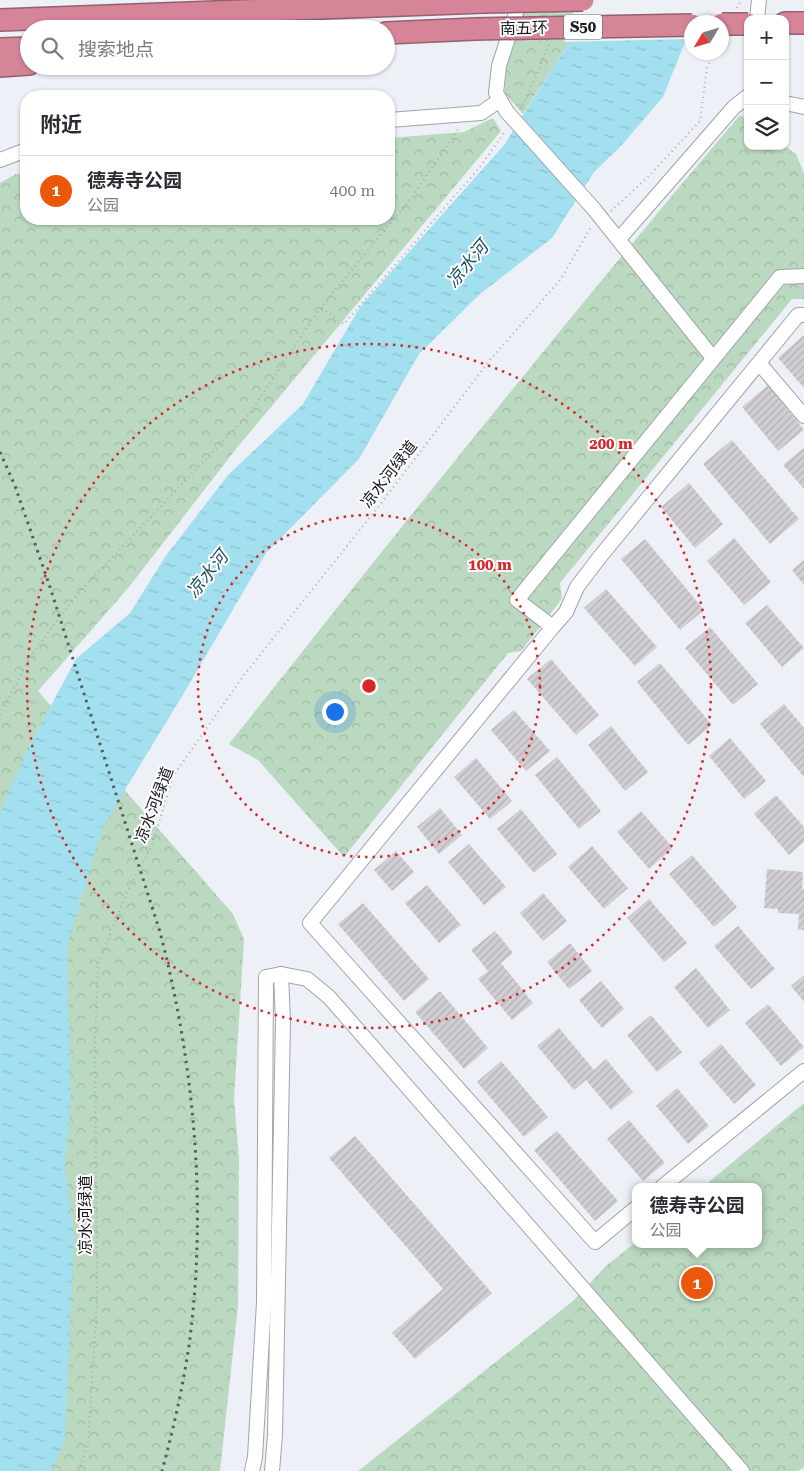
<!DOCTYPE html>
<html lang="zh">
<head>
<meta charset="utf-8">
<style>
	:root { --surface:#fff; --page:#f2f2f3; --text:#2b2b33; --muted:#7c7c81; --line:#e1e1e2; --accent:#ea580c }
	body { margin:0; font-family:"Roboto Serif","Noto Sans SC",serif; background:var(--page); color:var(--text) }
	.controls { position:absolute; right:15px; top:15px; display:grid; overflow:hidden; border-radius:10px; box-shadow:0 1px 4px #0004 }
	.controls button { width:45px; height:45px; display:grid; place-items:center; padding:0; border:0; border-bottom:1px solid var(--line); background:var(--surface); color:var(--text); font:25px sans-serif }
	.compass { position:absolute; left:684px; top:15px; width:45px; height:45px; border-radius:50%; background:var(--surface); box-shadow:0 1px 4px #0004; rotate:232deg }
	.you { position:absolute; left:334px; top:711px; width:18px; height:18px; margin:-12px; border:4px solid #fff; border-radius:50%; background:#1a73e8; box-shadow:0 0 0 8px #1a73e833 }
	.badge { display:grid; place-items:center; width:32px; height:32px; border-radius:50%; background:var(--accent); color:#fff; font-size:16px; font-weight:700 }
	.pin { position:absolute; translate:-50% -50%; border:2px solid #fff; box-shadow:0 1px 5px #0006 }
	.popup { position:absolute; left:632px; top:1183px; width:130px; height:65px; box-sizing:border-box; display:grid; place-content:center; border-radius:10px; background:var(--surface); filter:drop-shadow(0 1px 4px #0005); font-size:16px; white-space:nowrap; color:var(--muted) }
	.popup b { font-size:19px; color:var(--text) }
	.popup::after { content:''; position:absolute; left:50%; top:100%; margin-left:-10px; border:10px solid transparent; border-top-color:var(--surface) }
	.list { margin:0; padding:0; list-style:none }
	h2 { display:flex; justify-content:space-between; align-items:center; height:65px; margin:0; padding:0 20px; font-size:21px }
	h2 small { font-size:16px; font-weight:400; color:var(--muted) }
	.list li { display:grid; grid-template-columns:32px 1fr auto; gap:15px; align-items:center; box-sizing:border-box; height:70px; padding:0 20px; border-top:1px solid var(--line) }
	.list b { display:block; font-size:19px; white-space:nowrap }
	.list p { margin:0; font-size:16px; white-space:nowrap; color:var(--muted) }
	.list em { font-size:16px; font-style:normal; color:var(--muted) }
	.icon { flex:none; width:28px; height:28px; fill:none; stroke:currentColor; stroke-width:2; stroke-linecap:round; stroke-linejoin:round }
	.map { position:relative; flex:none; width:804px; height:1471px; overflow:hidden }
	.search { position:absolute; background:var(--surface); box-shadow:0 1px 4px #0004; left:20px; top:20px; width:375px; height:55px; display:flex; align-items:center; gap:12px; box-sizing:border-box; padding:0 18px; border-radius:28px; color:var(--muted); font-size:19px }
	.panel { position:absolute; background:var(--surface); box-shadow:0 1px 4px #0004; left:20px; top:90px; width:375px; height:135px; border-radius:20px }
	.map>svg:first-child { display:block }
	.park { fill:url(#park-crowns) }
	.water { fill:url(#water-ripples) }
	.pier { fill:#edf0f6 }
	.building { fill:url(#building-hatch) }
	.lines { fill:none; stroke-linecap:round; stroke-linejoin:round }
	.minor-casing { stroke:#a1a4aa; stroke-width:16 }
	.highway-casing { stroke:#94606e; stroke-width:24 }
	.path { stroke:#a8aaaf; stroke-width:2; stroke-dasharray:1 4; stroke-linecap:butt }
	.minor { stroke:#fff; stroke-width:14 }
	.highway { stroke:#d68599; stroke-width:21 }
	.rail { stroke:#595a5d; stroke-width:3; stroke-dasharray:2.5 5; stroke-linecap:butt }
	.minor-bridge-casing { stroke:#a1a4aa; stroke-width:16; stroke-linecap:butt }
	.highway-bridge-casing { stroke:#94606e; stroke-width:24; stroke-linecap:butt }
	.minor-bridge { stroke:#fff; stroke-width:14 }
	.highway-bridge { stroke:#d68599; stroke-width:21 }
	.ring { fill:none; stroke:#d62828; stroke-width:2.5; stroke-dasharray:2.5 5 }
	.labels { text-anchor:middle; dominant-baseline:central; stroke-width:4; stroke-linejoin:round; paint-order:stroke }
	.shield { fill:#fdfdff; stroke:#5e5f61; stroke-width:1 }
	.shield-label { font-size:15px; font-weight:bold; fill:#1a1b1d }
	.street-label { font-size:16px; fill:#1a1b1d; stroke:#fdfdff }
	.water-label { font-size:18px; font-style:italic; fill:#215560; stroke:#fdfdff }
	.centre { fill:#d62828; stroke:#fdfdff; stroke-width:2.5 }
	.ring-label { font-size:15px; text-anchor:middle; font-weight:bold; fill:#d62828; stroke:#fdfdff; stroke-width:4; stroke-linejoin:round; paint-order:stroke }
</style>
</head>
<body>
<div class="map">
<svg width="804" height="1471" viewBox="0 0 804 1471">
	<defs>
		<pattern id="park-crowns" width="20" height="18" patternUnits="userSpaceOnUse" patternTransform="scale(1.25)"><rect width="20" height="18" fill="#bbd9c0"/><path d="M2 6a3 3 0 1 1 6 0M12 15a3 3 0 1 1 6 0" fill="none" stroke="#a0baa5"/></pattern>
		<pattern id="water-ripples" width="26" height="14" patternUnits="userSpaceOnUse" patternTransform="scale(1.25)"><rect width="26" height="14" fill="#a2e0ef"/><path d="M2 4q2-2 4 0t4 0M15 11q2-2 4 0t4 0" fill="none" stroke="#8bc0cc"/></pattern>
		<pattern id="building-hatch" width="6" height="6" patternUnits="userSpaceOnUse" patternTransform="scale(1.25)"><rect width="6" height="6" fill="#d1ced4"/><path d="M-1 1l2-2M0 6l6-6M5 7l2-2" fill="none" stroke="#b3b0b6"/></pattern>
	</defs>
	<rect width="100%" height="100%" fill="#edf0f6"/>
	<g class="park">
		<path d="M528 0H580L566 47 523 114 505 94 503 75Z"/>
		<path d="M740 115 748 120V146H785L796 154 804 173V299H792L560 583 562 599 521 651 508 653 344 857 258 760 229 744C397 532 565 321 740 115Z"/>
		<path d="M493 118 501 131 236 449 129 587 38 691 233 914 244 939 234 1099 239 1158 238 1306 220 1471H0V183L16 174 26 173V219H389V138L464 132Z"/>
		<path d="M804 1103V1467L798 1471H358L573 1301 607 1265 636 1242V1244H758V1187H703Z"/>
	</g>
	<path class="water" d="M580 0 691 27 663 97 620 147 594 172 552 238 480 294 419 354 359 459 266 553 187 688 103 826 67 947 71 1103 65 1165 74 1238 65 1438 52 1471H0V814L29 746 76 659 130 613 165 557 228 475 303 404 360 307 504 145 566 47Z"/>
	<path class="pier" d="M577 0H705L689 39 564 42Z"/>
	<g class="building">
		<path d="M804 335V388L778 358Z"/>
		<path d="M768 385 804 430 778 451 742 407Z"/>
		<path d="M732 440 799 519 770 544 703 464Z"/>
		<path d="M804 448V489L783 465Z"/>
		<path d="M689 483 723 524 695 548 661 507Z"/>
		<path d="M734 538 771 582 744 605 707 561Z"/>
		<path d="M645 539 704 610 680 630 621 559Z"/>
		<path d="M804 560V585L792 570Z"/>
		<path d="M606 589 657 647 635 666 584 608Z"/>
		<path d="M767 605 804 648 782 667 745 623Z"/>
		<path d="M710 627 758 684 733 705 685 648Z"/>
		<path d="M551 659 599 715 576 735 527 679Z"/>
		<path d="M660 663 712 725 688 745 637 682Z"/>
		<path d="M784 704 804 728V777L760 724Z"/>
		<path d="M514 710 550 751 526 771 491 730Z"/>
		<path d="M611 726 648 772 625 791 588 745Z"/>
		<path d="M730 738 766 781 744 799 709 756Z"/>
		<path d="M557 757 601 811 579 829 535 775Z"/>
		<path d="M476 758 512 801 490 819 454 777Z"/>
		<path d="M776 795 804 827V842L789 855 754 814Z"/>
		<path d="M440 808 462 835 439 854 417 827Z"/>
		<path d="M521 809 557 854 534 873 497 829Z"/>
		<path d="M641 811 673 848 649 869 617 832Z"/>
		<path d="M469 844 506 887 484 905 448 862Z"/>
		<path d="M592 846 628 888 604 909 568 867Z"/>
		<path d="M396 851 414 872 392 891 374 870Z"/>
		<path d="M692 855 737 907 714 927 669 874Z"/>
		<path d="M767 869 803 872 802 889H804V930H798L799 914 778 913V909L764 908Z"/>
		<path d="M427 885 461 925 439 943 405 903Z"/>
		<path d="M543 893 567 921 543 941 520 913Z"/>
		<path d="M649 899 687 943 664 962 627 918Z"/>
		<path d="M363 903 429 979 404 1001 338 924Z"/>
		<path d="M738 926 775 969 751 989 714 946Z"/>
		<path d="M495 931 513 953 501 963 533 1003 512 1020 478 979 488 971 471 950Z"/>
		<path d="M570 943 592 971 569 989 547 962Z"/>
		<path d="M696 968 730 1010 708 1028 674 987Z"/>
		<path d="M804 975V1002L791 986Z"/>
		<path d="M601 981 624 1009 602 1028 579 1000Z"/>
		<path d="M440 991 488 1048 464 1069 415 1012Z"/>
		<path d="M768 1004 804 1047 781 1066 745 1023Z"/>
		<path d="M651 1015 682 1052 657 1072 627 1035Z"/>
		<path d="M559 1028 594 1070 606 1059 633 1092 611 1110 586 1080 574 1090 537 1046Z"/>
		<path d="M721 1044 756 1085 734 1104 699 1063Z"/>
		<path d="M501 1061 548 1117 524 1137 477 1082Z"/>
		<path d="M677 1088 709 1126 688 1144 656 1106Z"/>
		<path d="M629 1120 665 1163 643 1181 607 1139Z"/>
		<path d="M557 1131 618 1201 595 1221 534 1150Z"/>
		<path d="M355 1136 492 1293 415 1359 392 1333 443 1289 329 1158Z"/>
	</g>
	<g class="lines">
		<defs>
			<g id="minor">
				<path d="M757 19 759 0"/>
				<path d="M785 103 804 107"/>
				<path d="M507 112 496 93 499 66 520 0"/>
				<path d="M389 120 481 113 500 100"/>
				<path d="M0 160 26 150"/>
				<path d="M593 208 713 358"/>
				<path d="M619 239 734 107 748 96"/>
				<path d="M759 363 804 416"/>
				<path d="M552 628 566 612 577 587 599 558 798 315H804"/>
				<path d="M662 1187 804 1071"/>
				<path d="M636 1208 595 1242 310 923 552 628 545 621 517 600 780 277 804 276"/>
				<path d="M252 1471 255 1457 264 1303 266 977 281 974 307 979 329 997 742 1471"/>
				<path d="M272 1471 275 1435 283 1021 281 974"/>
			</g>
			<g id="highway">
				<path d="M0 20 484 2"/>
				<path d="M785 23H804"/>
				<path d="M386 33 475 29"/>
				<path d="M0 49 29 48"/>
				<path d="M0 66 29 64"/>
			</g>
		</defs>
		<use href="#minor" class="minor-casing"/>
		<use href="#highway" class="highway-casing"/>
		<g class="path">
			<path d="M737 8 741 0"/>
			<path d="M520 109 524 104 550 43"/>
			<path d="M611 211 649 176 700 121 707 68 715 52"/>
			<path d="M322 308 344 324 480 167 506 130"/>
			<path d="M0 715 32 654 80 591 250 413 318 311 412 197 459 128"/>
			<path d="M79 1471 88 1444 97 1300 95 1039 98 965 126 894 153 843 173 776 244 675 379 506 490 360 561 279 591 227"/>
		</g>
		<use href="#minor" class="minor"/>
		<use href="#highway" class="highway"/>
		<path class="rail" d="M0 452 15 486 49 584 160 932C194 1063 207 1203 190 1338 184 1382 174 1427 162 1471"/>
		<defs>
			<path id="minor-bridge" d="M507 112 593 208"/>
			<g id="highway-bridge">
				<path d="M484 2 583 0"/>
				<path d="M722 24H748"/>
				<path d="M475 29 692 25"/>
			</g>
		</defs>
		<use href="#minor-bridge" class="minor-bridge-casing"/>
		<use href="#highway-bridge" class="highway-bridge-casing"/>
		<use href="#minor-bridge" class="minor-bridge"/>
		<use href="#highway-bridge" class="highway-bridge"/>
	</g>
	<g class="ring">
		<circle cx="369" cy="686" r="171"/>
		<circle cx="369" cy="686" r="342"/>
	</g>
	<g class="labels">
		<rect class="shield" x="564" y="14.5" width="38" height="25" rx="4"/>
		<g class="shield-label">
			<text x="583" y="27">S50</text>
		</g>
		<g class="street-label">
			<text transform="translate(524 28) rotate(-1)">南五环</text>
			<text transform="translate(389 474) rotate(-52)">凉水河绿道</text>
			<text transform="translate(154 805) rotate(-69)">凉水河绿道</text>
			<text transform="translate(85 1215) rotate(-90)">凉水河绿道</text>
		</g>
		<g class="water-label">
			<text transform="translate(467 264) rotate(-50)">凉水河</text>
			<text transform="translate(207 574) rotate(-51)">凉水河</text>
		</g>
	</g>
	<circle cx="369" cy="686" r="8" class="centre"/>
	<g class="ring-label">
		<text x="611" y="449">200 m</text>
		<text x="490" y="570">100 m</text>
	</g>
</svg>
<div class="controls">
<button>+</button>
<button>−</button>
<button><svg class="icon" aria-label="layers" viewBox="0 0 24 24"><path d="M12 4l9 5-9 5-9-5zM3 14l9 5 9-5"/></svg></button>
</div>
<svg class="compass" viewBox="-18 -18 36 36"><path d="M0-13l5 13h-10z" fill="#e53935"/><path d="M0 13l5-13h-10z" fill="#7c7c81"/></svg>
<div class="you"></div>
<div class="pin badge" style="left:697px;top:1283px">1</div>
<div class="popup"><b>德寿寺公园</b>公园</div>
<div class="search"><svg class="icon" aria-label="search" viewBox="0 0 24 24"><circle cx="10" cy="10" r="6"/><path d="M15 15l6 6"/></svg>搜索地点</div>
<section class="panel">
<h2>附近<small></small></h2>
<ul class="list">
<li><span class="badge">1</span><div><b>德寿寺公园</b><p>公园</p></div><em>400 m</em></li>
</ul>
</section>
</div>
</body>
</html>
